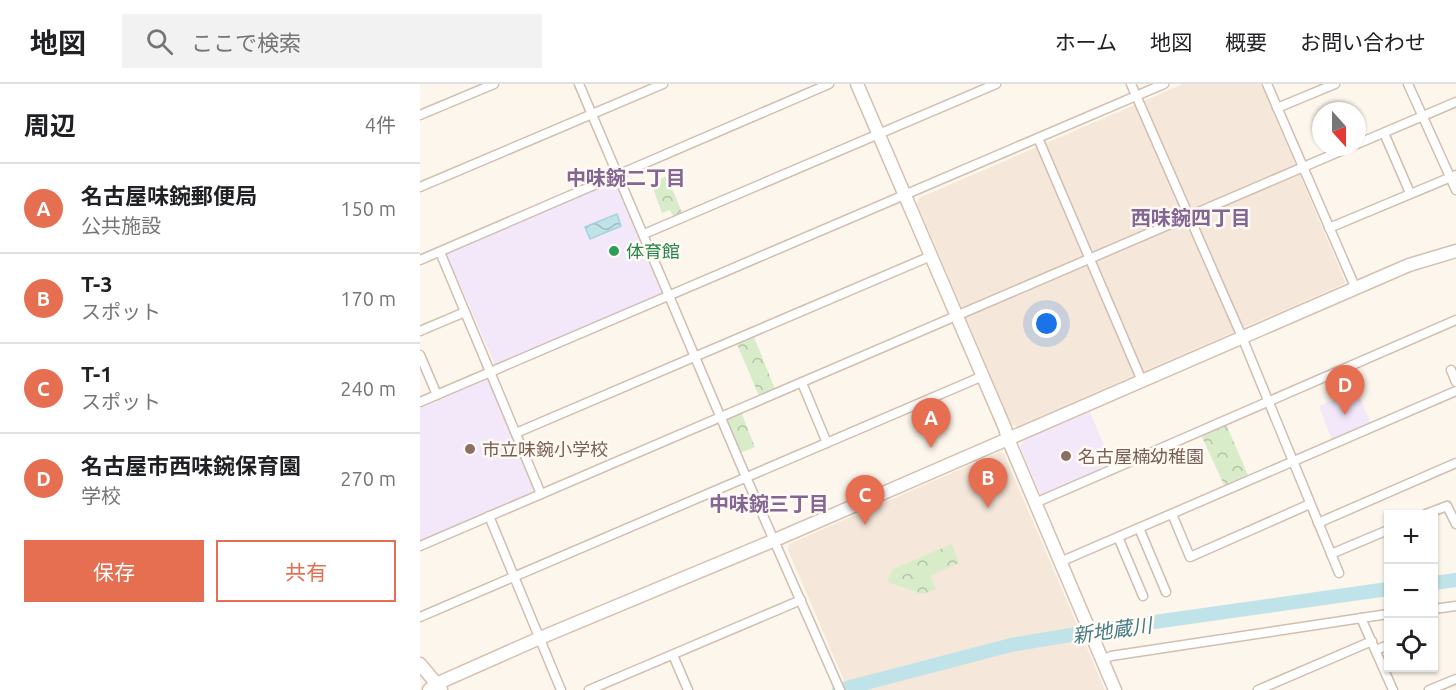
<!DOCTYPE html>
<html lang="ja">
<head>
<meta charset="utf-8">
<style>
	:root { --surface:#fff; --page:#f2f2f2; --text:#202124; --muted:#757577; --line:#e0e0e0; --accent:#e76f51 }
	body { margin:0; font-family:Ubuntu,"Noto Sans JP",sans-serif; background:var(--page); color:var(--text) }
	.controls { position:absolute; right:18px; bottom:18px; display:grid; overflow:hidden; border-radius:0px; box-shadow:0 2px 4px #0004 }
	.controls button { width:54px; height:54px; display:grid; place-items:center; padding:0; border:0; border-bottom:2px solid var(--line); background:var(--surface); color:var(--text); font:30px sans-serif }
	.compass { position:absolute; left:892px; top:18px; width:54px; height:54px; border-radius:50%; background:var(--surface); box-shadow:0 2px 4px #0004; rotate:159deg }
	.you { position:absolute; left:627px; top:240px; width:21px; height:21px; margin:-15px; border:4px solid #fff; border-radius:50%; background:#1a73e8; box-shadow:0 0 0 9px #1a73e833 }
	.badge { display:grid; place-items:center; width:39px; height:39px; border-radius:50%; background:var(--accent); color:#fff; font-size:20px; font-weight:700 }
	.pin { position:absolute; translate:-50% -50px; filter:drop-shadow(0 2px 3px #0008) }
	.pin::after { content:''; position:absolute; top:32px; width:21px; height:18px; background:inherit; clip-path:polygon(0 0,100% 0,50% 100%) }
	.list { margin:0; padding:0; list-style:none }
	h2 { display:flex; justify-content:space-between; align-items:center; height:78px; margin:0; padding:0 24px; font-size:26px }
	h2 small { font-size:20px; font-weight:400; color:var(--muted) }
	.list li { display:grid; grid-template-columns:39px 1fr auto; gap:18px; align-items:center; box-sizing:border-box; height:90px; padding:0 24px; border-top:2px solid var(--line) }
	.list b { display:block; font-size:22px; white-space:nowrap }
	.list p { margin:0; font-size:20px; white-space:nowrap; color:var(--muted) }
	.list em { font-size:20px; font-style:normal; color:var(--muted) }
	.actions { display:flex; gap:12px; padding:18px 24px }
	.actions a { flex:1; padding:14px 0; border:2px solid var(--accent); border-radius:0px; text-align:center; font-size:21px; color:var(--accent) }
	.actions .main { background:var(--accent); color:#fff }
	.icon { flex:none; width:33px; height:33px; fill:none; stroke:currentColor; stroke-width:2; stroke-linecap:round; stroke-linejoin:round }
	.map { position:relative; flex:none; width:1036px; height:606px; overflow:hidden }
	header { display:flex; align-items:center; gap:36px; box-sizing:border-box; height:84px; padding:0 30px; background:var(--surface); border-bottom:2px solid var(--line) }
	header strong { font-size:28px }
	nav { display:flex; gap:33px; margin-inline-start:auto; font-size:21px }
	.search { width:420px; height:54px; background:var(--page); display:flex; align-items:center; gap:15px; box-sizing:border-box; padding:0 21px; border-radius:0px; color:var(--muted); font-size:22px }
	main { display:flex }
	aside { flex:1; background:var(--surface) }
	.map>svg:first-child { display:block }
	.residential { fill:#f5e8da }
	.education { fill:#f3e8fa }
	.park { fill:url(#park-crowns) }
	.water { fill:url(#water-waves); stroke:#a5d3da; stroke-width:1.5 }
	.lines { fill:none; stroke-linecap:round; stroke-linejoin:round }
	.river { stroke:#bfe3e8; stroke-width:14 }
	.street-casing { stroke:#d1beb0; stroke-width:11 }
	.secondary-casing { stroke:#d6c0b0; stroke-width:15 }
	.street { stroke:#fff; stroke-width:8 }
	.secondary { stroke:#fff; stroke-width:12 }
	.leisure-dot { fill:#2e9e5b; stroke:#fffaf3; stroke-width:2 }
	.education-dot { fill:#8d6e63; stroke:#fffaf3; stroke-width:2 }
	.labels { text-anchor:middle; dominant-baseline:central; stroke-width:5; stroke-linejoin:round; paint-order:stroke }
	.leisure-label { font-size:18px; fill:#27864d; stroke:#fffaf3; text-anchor:start }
	.education-label { font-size:18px; fill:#785e54; stroke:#fffaf3; text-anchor:start }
	.neighbourhood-label { font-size:20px; font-weight:bold; fill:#846695; stroke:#fffaf3 }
	.water-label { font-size:20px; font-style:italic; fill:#437c86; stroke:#fffaf3 }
</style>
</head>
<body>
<header>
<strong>地図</strong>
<div class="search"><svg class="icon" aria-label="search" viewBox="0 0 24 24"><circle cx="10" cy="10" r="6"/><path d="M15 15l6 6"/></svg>ここで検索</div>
<nav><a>ホーム</a><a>地図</a><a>概要</a><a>お問い合わせ</a></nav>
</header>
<main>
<aside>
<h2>周辺<small>4件</small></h2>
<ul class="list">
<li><span class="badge">A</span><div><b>名古屋味鋺郵便局</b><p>公共施設</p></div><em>150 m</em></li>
<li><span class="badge">B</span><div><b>T-3</b><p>スポット</p></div><em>170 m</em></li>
<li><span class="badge">C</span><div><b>T-1</b><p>スポット</p></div><em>240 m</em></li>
<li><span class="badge">D</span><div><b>名古屋市西味鋺保育園</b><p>学校</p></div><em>270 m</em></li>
</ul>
<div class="actions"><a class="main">保存</a><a>共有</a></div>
</aside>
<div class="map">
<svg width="1036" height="606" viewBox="0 0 1036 606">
	<defs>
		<pattern id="park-crowns" width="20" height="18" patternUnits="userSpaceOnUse" patternTransform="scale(1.5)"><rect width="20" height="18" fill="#d8ecc9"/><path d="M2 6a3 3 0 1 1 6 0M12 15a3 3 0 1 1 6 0" fill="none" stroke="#b4c2a5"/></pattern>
		<pattern id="water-waves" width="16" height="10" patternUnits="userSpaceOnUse" patternTransform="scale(1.5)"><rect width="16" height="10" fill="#bfe3e8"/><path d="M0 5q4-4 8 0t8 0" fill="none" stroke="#a0bbbe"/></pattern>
	</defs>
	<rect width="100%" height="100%" fill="#fdf6ec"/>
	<g class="residential">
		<path d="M763 0H841L925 197 924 200 598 342 592 341 497 119 499 114Z"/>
		<path d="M580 368 584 370 685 606H428L368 466 369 460Z"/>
	</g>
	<g class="education">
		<path d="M193 97 196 99 242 209 75 281 27 171 28 169Z"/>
		<path d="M68 294 71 296 116 409 0 459V324Z"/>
		<path d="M937 307 951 340 912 356 899 322Z"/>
		<path d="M670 328 692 380 621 411 600 363 604 356Z"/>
	</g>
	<g class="park">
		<path d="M247 92 263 131 254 134 250 126 242 129 231 99Z"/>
		<path d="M334 253 355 305 339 312 317 260Z"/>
		<path d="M321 328 335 363 320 369 305 334Z"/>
		<path d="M806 340 828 391 804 401 781 351Z"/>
		<path d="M532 460 539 479 510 492 516 505 503 510 467 498 473 485Z"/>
	</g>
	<path class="water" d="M197 130 201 142 170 155 165 143Z"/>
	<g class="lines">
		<g class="river">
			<path d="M1014 499 1036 496"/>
			<path d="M419 606 591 561 699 543 968 505"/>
		</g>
		<defs>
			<g id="street">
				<path d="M159 0 326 393 420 606"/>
				<path d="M711 0 822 253 919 489"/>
				<path d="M847 0 936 205"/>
				<path d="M988 0 1036 106"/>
				<path d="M857 24 915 0"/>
				<path d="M0 31 74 0"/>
				<path d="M964 49 990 109"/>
				<path d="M618 54 722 297"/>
				<path d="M937 60 1036 18"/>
				<path d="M0 103 243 0"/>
				<path d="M909 144 1036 91"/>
				<path d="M224 150 576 0"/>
				<path d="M20 168 121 410"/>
				<path d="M0 176 409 0"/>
				<path d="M0 247 45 228"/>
				<path d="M0 271 17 311"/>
				<path d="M1031 286 1036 298"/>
				<path d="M382 299 407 359"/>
				<path d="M0 318 744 0"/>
				<path d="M96 349 511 172"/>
				<path d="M615 419 1036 236"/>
				<path d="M752 430 770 473 890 420"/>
				<path d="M1006 430 1027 422 1036 440"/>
				<path d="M69 432 141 606"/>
				<path d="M898 439 1036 379"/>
				<path d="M719 444 746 508"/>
				<path d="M698 453 723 512"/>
				<path d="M0 462 930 63"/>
				<path d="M911 470 968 446"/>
				<path d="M640 478 1036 307"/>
				<path d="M1014 525 1036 522"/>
				<path d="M0 533 563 292"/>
				<path d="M941 534 973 606"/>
				<path d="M956 566 968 561"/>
				<path d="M253 571 268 606"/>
				<path d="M682 576 691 572 968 530"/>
				<path d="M169 606 381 516"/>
				<path d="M838 606 952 557"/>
				<path d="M1009 606 1036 595"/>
			</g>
			<g id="secondary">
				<path d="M437 0 585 344 588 355 695 606"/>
				<path d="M0 580 21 605"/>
				<path d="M9 606 16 600 120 554 355 456 989 181 1036 167"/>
			</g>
		</defs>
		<use href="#street" class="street-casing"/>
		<use href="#secondary" class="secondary-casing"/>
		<use href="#street" class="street"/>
		<use href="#secondary" class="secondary"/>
	</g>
	<circle class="leisure-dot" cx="194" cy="167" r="6"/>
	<g class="education-dot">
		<circle cx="50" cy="365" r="6"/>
		<circle cx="646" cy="372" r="6"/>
	</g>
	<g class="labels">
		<g class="leisure-label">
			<text x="206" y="167">体育館</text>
		</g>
		<g class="education-label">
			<text x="62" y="365">市立味鋺小学校</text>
			<text x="658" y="372">名古屋楠幼稚園</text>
		</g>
		<g class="neighbourhood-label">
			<text x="206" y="93">中味鋺二丁目</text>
			<text x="771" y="133">西味鋺四丁目</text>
			<text x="349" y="419">中味鋺三丁目</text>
		</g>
		<g class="water-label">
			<text transform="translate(692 546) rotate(-8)">新地蔵川</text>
		</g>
	</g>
</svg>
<div class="controls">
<button>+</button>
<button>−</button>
<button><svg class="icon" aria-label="locate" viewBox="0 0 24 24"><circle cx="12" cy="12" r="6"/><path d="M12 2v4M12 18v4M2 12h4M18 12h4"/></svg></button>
</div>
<svg class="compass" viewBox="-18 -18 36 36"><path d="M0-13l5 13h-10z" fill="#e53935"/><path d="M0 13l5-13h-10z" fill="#757577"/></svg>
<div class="you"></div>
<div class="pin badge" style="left:511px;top:364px">A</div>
<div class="pin badge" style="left:568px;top:424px">B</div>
<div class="pin badge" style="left:445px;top:441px">C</div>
<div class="pin badge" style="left:925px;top:331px">D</div>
</div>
</main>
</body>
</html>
